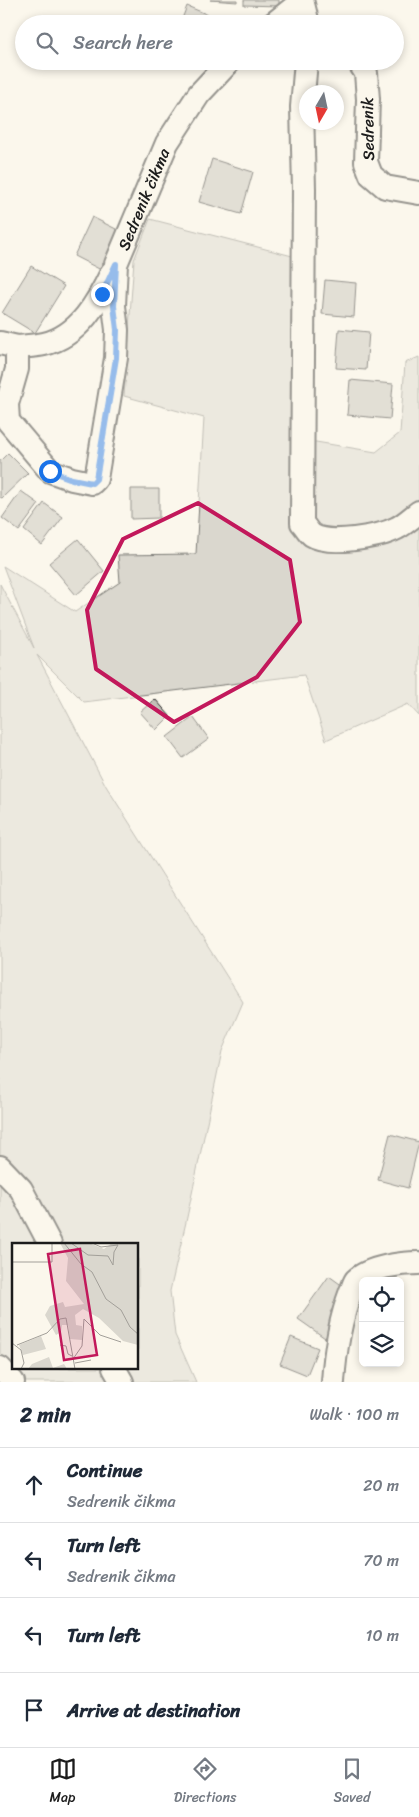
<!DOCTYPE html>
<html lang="en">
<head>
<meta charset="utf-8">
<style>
	:root { --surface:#fff; --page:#f2f2f3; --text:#1f2937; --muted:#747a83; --line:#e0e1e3; --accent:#1c1c1c }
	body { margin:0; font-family:Sriracha,sans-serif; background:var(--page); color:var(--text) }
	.controls { position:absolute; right:15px; bottom:15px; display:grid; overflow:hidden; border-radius:8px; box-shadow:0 2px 8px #0003 }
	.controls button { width:45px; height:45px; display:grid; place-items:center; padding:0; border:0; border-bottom:1px solid var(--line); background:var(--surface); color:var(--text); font:25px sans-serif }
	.compass { position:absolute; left:299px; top:85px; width:45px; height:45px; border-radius:50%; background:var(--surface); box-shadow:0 2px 8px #0003; rotate:189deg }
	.stop { position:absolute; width:15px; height:15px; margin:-11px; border:4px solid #1a73e8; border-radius:50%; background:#fff }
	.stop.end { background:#1a73e8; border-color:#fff; box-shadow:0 1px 5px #0008 }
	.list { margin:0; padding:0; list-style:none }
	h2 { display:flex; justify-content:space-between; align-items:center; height:65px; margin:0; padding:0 20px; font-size:21px }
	h2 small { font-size:16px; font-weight:400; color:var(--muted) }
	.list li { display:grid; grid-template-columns:32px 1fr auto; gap:15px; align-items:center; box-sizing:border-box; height:75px; padding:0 20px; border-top:1px solid var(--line) }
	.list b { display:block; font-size:19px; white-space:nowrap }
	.list p { margin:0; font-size:16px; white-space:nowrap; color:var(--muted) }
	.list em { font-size:16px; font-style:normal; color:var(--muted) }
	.icon { flex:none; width:28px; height:28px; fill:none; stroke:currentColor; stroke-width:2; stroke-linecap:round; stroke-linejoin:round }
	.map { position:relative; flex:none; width:419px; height:1382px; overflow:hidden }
	.search { position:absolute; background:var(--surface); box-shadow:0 2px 8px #0003; left:15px; right:15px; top:15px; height:55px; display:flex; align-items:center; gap:12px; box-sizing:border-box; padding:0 18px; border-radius:28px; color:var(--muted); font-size:19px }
	.sheet { height:365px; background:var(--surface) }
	nav { display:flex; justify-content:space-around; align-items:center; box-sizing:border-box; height:70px; border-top:1px solid var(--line); background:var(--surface); font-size:14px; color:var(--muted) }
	nav a { display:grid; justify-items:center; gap:2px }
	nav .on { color:var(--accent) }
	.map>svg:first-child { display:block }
	.green { fill:#dad7ce; stroke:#7b7a75; fill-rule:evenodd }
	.building { fill:#c3c0b8; stroke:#1c1c1c }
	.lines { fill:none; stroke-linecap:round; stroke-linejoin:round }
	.minor-casing { stroke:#1c1c1c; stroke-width:26 }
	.minor { stroke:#fbf7ec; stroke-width:22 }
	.route { stroke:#1a73e8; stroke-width:6 }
	.marked { fill:none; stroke:#c2185b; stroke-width:4; stroke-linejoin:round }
	.labels { text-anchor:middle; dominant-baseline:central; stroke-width:5; stroke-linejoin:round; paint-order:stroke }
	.street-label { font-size:16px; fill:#1c1c1c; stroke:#fbf7ec }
	.inset-road { fill:none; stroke:#a29f99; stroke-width:1 }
	.view { fill:#c2185b; fill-opacity:0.15; stroke:#c2185b; stroke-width:2.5 }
	.inset-edge { fill:none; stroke:#1c1c1c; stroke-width:2.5 }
</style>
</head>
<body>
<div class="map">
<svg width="419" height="1382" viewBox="0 0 419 1382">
	<rect width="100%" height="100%" fill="#fbf7ec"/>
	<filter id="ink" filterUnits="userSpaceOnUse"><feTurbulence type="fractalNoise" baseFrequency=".02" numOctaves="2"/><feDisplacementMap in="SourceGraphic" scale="10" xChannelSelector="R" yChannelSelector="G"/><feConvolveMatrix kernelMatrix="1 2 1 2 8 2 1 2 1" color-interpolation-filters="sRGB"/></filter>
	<g filter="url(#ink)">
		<path class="green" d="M150 219 300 258 298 439 376 452 400 433 405 363 419 357V716L408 704 326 740 304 675 84 702 37 655 106 786 243 1002 222 1051 186 1222 170 1291 175 1335 196 1382H0V584L34 648 3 566 75 612 120 582 118 555 196 554 204 418 124 396 134 260ZM14 1244H138V1368H14Z"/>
		<g class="building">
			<path d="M210 0H237V2Z"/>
			<path d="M244 0H279V6L244 5Z"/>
			<path d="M187 6 230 24H180Z"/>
			<path d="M212 159 253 172 241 214 199 202Z"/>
			<path d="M92 217 124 233 105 272 74 256Z"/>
			<path d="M31 266 64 286 35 333 2 313Z"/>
			<path d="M325 280 356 283 354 317 322 314Z"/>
			<path d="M339 329 369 332 366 370 336 368Z"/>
			<path d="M350 380 393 384 390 419 347 415Z"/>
			<path d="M8 453 28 473 2 498 0 497V461Z"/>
			<path d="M131 489H159V518L131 519Z"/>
			<path d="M21 491 39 504 19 531 2 518Z"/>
			<path d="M44 503 63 517 42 545 24 530Z"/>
			<path d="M78 539 104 571 76 595 49 563Z"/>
			<path d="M155 699 170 716 156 730 140 712Z"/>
			<path d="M193 717 209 739 183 758 167 737Z"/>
			<path d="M390 1134 419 1142 408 1188 378 1180Z"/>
			<path d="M329 1276 347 1289 330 1312 339 1318 325 1338 298 1319Z"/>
			<path d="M291 1337 318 1348 307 1375 280 1364Z"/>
		</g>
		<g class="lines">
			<defs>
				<g id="minor">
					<path d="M302 0 308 24"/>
					<path d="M273 24 302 1"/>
					<path d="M306 61 302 107 304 189 302 523C305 526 308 532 312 535 329 546 380 537 397 528 405 524 412 517 419 512"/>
					<path d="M358 61 366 73 368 99 366 162 371 175 385 187 419 193"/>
					<path id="s1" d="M0 343 17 347V369L7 404 8 421 50 471 72 479 92 483 96 479 116 358 117 330 114 306 116 264 167 143 199 94 230 61"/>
					<path d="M17 347C26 346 35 346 44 344 79 336 98 302 112 272"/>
					<path d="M0 1167 21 1189 50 1244"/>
					<path d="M0 1368 13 1382"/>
					<path d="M114 1368 122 1382"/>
					<path d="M333 1382C335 1351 340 1320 351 1291 353 1288 354 1282 356 1280 369 1267 401 1263 419 1263"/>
				</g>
			</defs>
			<use href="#minor" class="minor-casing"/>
			<use href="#minor" class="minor"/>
		</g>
	</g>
	<g class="lines" filter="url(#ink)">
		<path class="route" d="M50 471 72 479 92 483 96 479 116 358 117 330 114 306 116 264 102 294"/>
	</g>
	<path d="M0 0H419V1382H0ZM198 503 290 560 300 622 257 677 174 722 96 669 87 610 123 539Z" fill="#fbf7ec" fill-opacity=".55" fill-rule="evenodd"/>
	<path class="marked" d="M198 503 290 560 300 622 257 677 174 722 96 669 87 610 123 539Z"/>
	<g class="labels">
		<g class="street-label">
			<text transform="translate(368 129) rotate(-91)">Sedrenik</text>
			<text stroke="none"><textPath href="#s1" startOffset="495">Sedrenik čikma</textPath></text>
		</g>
	</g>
	<g transform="translate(12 1243)">
		<rect width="126" height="126" fill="#fbf7ec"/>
		<path d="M48 0H77L92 6 100 0H126V102L111 98 87 75 71 66 63 72 64 82 70 83V97L58 96 56 82H50L49 89 44 92 33 72 38 63 51 59 53 64 72 61 54 38 56 15ZM29 93 34 106 11 112 7 102ZM37 114 41 125 52 121 55 126H16L20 121Z" fill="#dad7ce"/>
		<path class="inset-road" d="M52 0 69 21 80 29 94 56 109 67 118 84 127 92M59 0 76 12 96 13 101 22 102 9 106 2 89 4 80 0M0 19H40V0M0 100 9 107 12 120 9 126M5 102 35 90 48 76 54 75 63 126M48 102 54 103 56 111 60 113M61 116 70 103 72 76 88 92 109 99M63 120 79 117"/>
		<path class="view" d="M68 6 85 112 52 117 36 11Z"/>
		<rect width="126" height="126" class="inset-edge"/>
	</g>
</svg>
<div class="controls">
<button><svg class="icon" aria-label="locate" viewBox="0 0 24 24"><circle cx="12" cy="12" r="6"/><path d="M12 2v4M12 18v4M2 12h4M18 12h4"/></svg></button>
<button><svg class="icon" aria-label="layers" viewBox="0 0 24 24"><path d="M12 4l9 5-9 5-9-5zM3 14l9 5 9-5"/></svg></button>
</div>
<svg class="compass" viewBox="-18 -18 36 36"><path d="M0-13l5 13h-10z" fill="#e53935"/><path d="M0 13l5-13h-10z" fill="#747a83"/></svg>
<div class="stop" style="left:50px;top:471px"></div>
<div class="stop end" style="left:102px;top:294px"></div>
<div class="search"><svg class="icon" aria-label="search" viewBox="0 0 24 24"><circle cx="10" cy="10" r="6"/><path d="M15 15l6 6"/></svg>Search here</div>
</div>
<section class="sheet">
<h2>2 min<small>Walk · 100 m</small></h2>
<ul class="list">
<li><svg class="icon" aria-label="ahead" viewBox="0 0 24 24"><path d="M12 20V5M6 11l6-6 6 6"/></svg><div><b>Continue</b><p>Sedrenik čikma</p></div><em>20 m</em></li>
<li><svg class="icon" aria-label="left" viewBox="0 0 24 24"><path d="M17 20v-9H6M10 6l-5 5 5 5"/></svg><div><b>Turn left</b><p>Sedrenik čikma</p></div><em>70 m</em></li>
<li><svg class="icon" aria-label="left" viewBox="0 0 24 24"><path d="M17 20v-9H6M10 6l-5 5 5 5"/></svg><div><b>Turn left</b></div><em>10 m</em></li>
<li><svg class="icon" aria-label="arrive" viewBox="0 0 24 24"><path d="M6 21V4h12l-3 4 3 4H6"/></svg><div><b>Arrive at destination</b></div></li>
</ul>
</section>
<nav>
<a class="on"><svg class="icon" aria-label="map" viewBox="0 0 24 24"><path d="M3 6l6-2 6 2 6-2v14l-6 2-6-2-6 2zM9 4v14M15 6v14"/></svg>Map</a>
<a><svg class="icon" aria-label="directions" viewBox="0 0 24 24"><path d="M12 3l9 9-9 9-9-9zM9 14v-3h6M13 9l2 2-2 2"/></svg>Directions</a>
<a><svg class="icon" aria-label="saved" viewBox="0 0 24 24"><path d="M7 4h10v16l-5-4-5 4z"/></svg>Saved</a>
</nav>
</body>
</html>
